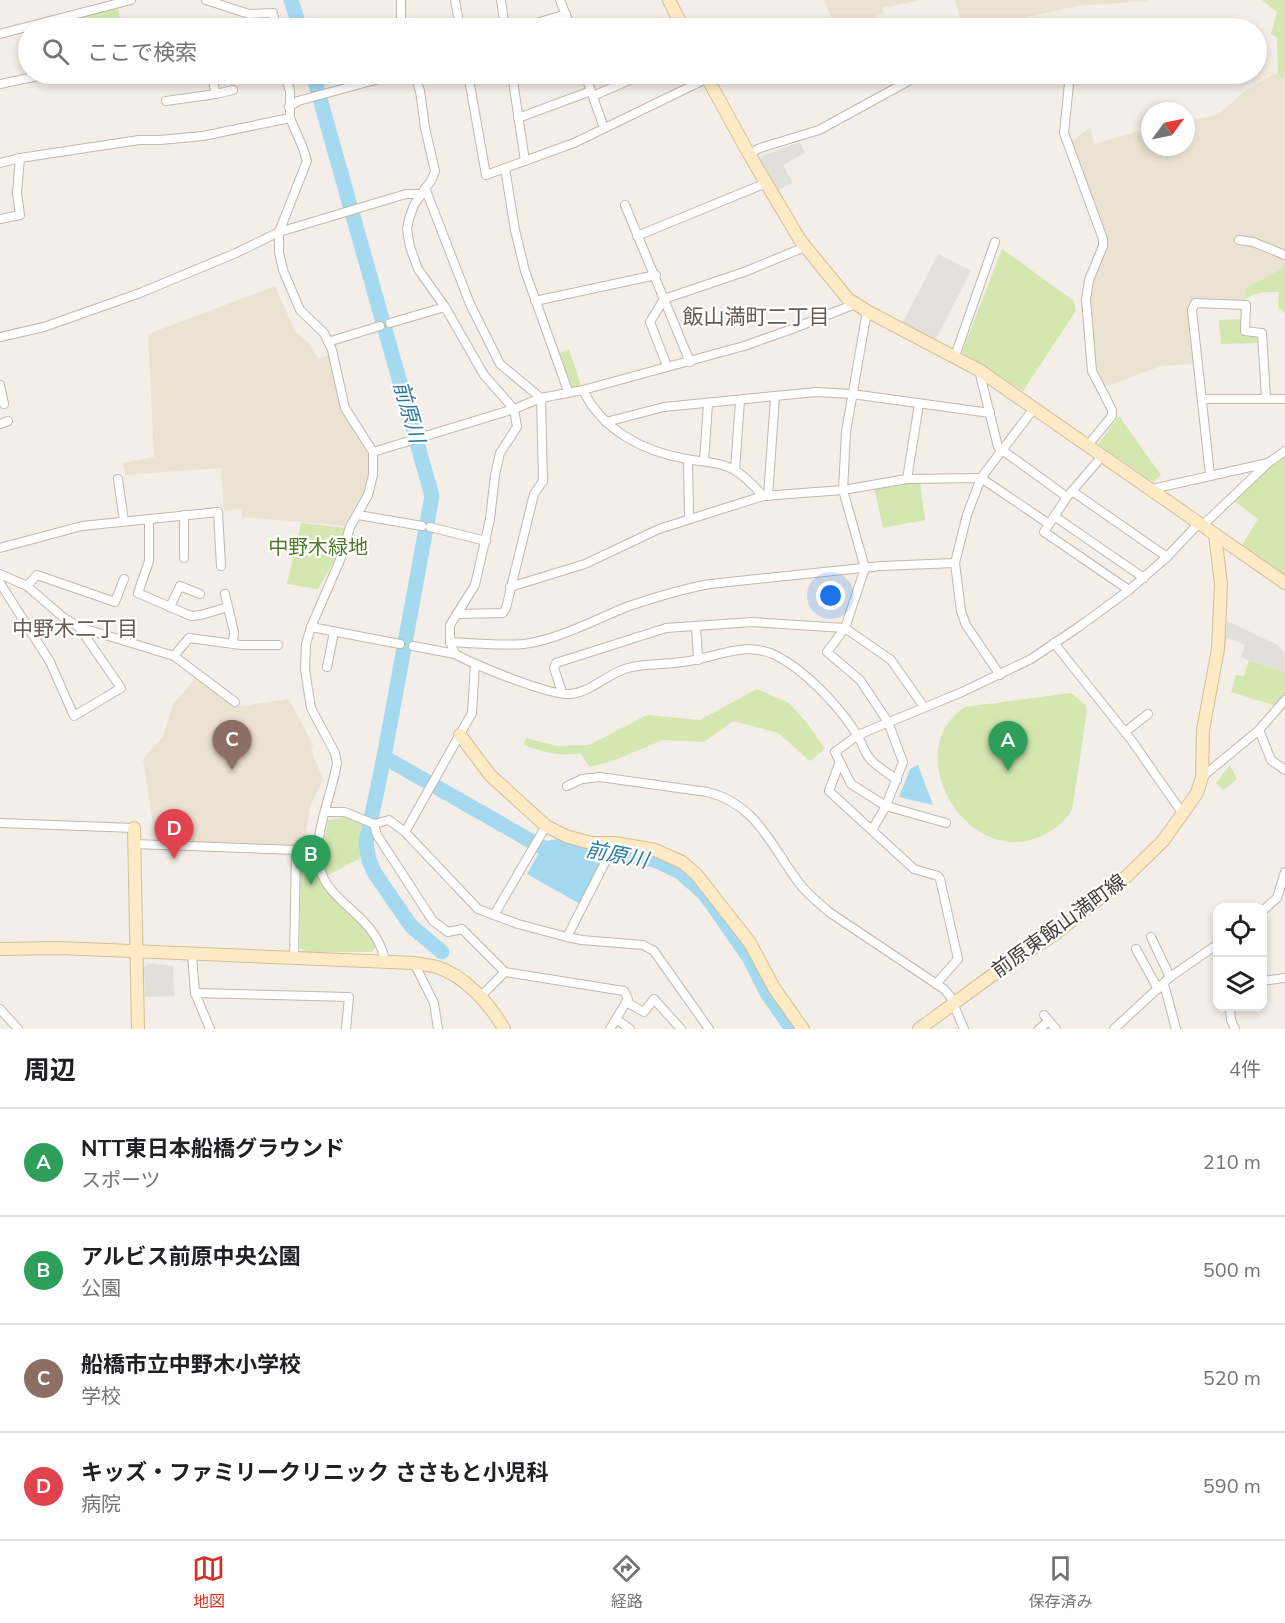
<!DOCTYPE html>
<html lang="ja">
<head>
<meta charset="utf-8">
<style>
	:root { --surface:#fff; --page:#f2f2f2; --text:#202124; --muted:#757577; --line:#e0e0e0; --accent:#d93025 }
	body { margin:0; font-family:"Nunito Sans","Noto Sans JP",sans-serif; background:var(--page); color:var(--text) }
	.controls { position:absolute; right:18px; bottom:18px; display:grid; overflow:hidden; border-radius:12px; box-shadow:0 3px 9px #0003 }
	.controls button { width:54px; height:54px; display:grid; place-items:center; padding:0; border:0; border-bottom:2px solid var(--line); background:var(--surface); color:var(--text); font:30px sans-serif }
	.compass { position:absolute; left:1141px; top:102px; width:54px; height:54px; border-radius:50%; background:var(--surface); box-shadow:0 3px 9px #0003; rotate:57deg }
	.you { position:absolute; left:831px; top:596px; width:21px; height:21px; margin:-15px; border:4px solid #fff; border-radius:50%; background:#1a73e8; box-shadow:0 0 0 9px #1a73e833 }
	.badge { display:grid; place-items:center; width:39px; height:39px; border-radius:50%; background:var(--accent); color:#fff; font-size:20px; font-weight:700 }
	.pin { position:absolute; translate:-50% -50px; filter:drop-shadow(0 2px 3px #0008) }
	.pin::after { content:''; position:absolute; top:32px; width:21px; height:18px; background:inherit; clip-path:polygon(0 0,100% 0,50% 100%) }
	.list { margin:0; padding:0; list-style:none }
	h2 { display:flex; justify-content:space-between; align-items:center; height:78px; margin:0; padding:0 24px; font-size:26px }
	h2 small { font-size:20px; font-weight:400; color:var(--muted) }
	.list li { display:grid; grid-template-columns:39px 1fr auto; gap:18px; align-items:center; box-sizing:border-box; height:108px; padding:0 24px; border-top:2px solid var(--line) }
	.list b { display:block; font-size:22px; white-space:nowrap }
	.list p { margin:0; font-size:20px; white-space:nowrap; color:var(--muted) }
	.list em { font-size:20px; font-style:normal; color:var(--muted) }
	.icon { flex:none; width:33px; height:33px; fill:none; stroke:currentColor; stroke-width:2; stroke-linecap:round; stroke-linejoin:round }
	.map { position:relative; flex:none; width:1285px; height:1029px; overflow:hidden }
	.search { position:absolute; background:var(--surface); box-shadow:0 3px 9px #0003; left:18px; right:18px; top:18px; height:66px; display:flex; align-items:center; gap:15px; box-sizing:border-box; padding:0 21px; border-radius:33px; color:var(--muted); font-size:22px }
	.sheet { height:510px; background:var(--surface) }
	nav { display:flex; justify-content:space-around; align-items:center; box-sizing:border-box; height:84px; border-top:2px solid var(--line); background:var(--surface); font-size:16px; color:var(--muted) }
	nav a { display:grid; justify-items:center; gap:3px }
	nav .on { color:var(--accent) }
	.map>svg:first-child { display:block }
	.industrial { fill:#e6e0dc }
	.education { fill:#ece2d1 }
	.green { fill:#d4e7b0 }
	.parking { fill:#e1dfdc }
	.water { fill:#a4d9f0 }
	.lines { fill:none; stroke-linecap:round; stroke-linejoin:round }
	.river { stroke:#a4d9f0; stroke-width:15 }
	.street-casing { stroke:#c2b8ad; stroke-width:10 }
	.secondary-casing { stroke:#d3bd97; stroke-width:14 }
	.street { stroke:#fff; stroke-width:8 }
	.secondary { stroke:#feebc6; stroke-width:12 }
	.labels { text-anchor:middle; dominant-baseline:central; stroke-width:4.5; stroke-linejoin:round; paint-order:stroke }
	.park-label { font-size:20px; fill:#4f7829; stroke:#fff }
	.street-label { font-size:20px; fill:#463e36; stroke:#fff }
	.neighbourhood-label { font-size:21px; fill:#695b4d; stroke:#fff }
	.water-label { font-size:21px; font-style:italic; fill:#2d7da2; stroke:#fff }
</style>
</head>
<body>
<div class="map">
<svg width="1285" height="1029" viewBox="0 0 1285 1029">
	<rect width="100%" height="100%" fill="#f3eee7"/>
	<path class="industrial" d="M938 254 971 271 936 339 903 322Z"/>
	<g class="education">
		<path d="M824 0H921L882 8 884 13 845 28H836Z"/>
		<path d="M955 0H1147V1L1077 6 986 26 983 18 962 23Z"/>
		<path d="M1277 73 1285 78V251L1255 238 1241 237 1237 244 1253 246 1285 259V263L1279 270 1246 288 1244 300 1189 301 1195 364 1161 366 1104 387 1094 369 1088 293 1107 246 1071 142 1090 128 1094 144 1150 128V147H1186V121L1218 115 1246 90Z"/>
		<path d="M275 286 295 331 310 344 318 359 329 355 341 409 370 453 371 473 367 487 348 526 242 517 241 509 224 511 221 468 125 475 123 463 154 457 148 334Z"/>
		<path d="M197 677 235 707 289 699 313 745 311 750 323 779 310 807 304 847 160 841 158 824 153 825 143 759 163 737 173 704Z"/>
	</g>
	<g class="green">
		<path d="M1262 0H1285V78L1278 74 1277 38 1271 34 1277 12Z"/>
		<path d="M118 7 122 28H64L63 22Z"/>
		<path d="M1002 249 1074 301 1076 311 1023 391 962 352Z"/>
		<path d="M1285 263V314L1278 307 1279 292C1265 292 1256 292 1244 300L1246 288 1279 270Z"/>
		<path d="M1242 319V332L1260 335V343L1221 344 1219 320Z"/>
		<path d="M569 349 581 385 571 388 560 353Z"/>
		<path d="M1119 416 1161 475 1153 482 1098 444Z"/>
		<path d="M1285 455V575L1242 545 1258 519 1233 500 1271 464Z"/>
		<path d="M920 482 925 520 883 528 874 487Z"/>
		<path d="M301 523 347 528 336 558 318 589 287 584Z"/>
		<path d="M1249 660 1285 672V694L1276 706 1231 692 1236 675 1244 676Z"/>
		<path d="M757 689 789 703 807 723 825 749 810 761 778 733 734 721 704 742 663 740 610 762 590 767 580 753C559 757 543 752 524 745L526 738 557 746 589 745 647 715 700 720Z"/>
		<path d="M1071 693 1086 705 1087 711 1072 810C1063 824 1052 832 1037 838 964 865 899 750 965 707Z"/>
		<path d="M1230 765 1237 779 1223 790 1216 783Z"/>
		<path d="M344 817 368 826 365 843 366 855 319 880C332 900 372 927 375 947L372 952H305L300 948 301 848 323 846 328 820Z"/>
	</g>
	<g class="parking">
		<path d="M800 142 805 153 783 165 793 183 778 190 760 160 762 156Z"/>
		<path d="M1223 619 1278 645 1285 654V672L1241 657 1245 645 1227 638 1223 650Z"/>
		<path d="M149 963 173 966 174 996 145 997 144 967Z"/>
	</g>
	<g class="water">
		<path d="M918 765 933 805 899 797 910 769Z"/>
		<path d="M569 850 596 855 595 861 601 865 580 904 527 874 540 851 550 854Z"/>
	</g>
	<g class="lines">
		<g class="river">
			<path d="M291 0 300 28"/>
			<path d="M313 74 432 496 384 757 545 849 565 845 587 851 643 857 657 861 680 872 704 893 715 908 750 959 767 993 792 1029"/>
			<path d="M384 757 366 843 369 860 374 872 411 926 442 952"/>
		</g>
		<defs>
			<g id="street">
				<path d="M206 0 249 14 273 13 276 28"/>
				<path d="M401 0V28"/>
				<path d="M455 0 460 28"/>
				<path d="M501 0 505 28"/>
				<path d="M560 0 571 28"/>
				<path d="M235 28 246 26 247 28"/>
				<path d="M520 28 566 14"/>
				<path d="M0 34 131 0"/>
				<path d="M285 74 290 91V118L303 148 307 161 279 232V252L283 270 300 310 324 333 332 350 345 408 373 452"/>
				<path d="M414 74 420 91 425 128 435 171 432 179 414 205 409 219 407 229 410 247 418 269 445 307 484 375 514 409 517 427 500 453 495 475 490 519 475 585 450 625V642L455 654C475 665 550 696 570 694 592 692 608 673 628 668 646 663 664 665 682 662 713 659 744 640 775 655 805 670 838 705 856 733 862 741 864 754 872 761 879 768 889 774 897 780"/>
				<path d="M468 74 486 175 574 143 708 78"/>
				<path d="M512 74 525 161"/>
				<path d="M585 74 604 128"/>
				<path d="M1070 74 1064 133 1103 239V246L1089 280 1086 300 1092 371 1112 410V416L1088 445"/>
				<path d="M469 79 500 74"/>
				<path d="M0 84 48 74"/>
				<path d="M216 94 233 90"/>
				<path d="M593 96 643 74"/>
				<path d="M166 101 216 94 211 74"/>
				<path d="M289 107 298 101 397 74"/>
				<path d="M518 118 591 91"/>
				<path d="M749 154 760 148 819 130 905 83 915 75"/>
				<path d="M0 163 20 158"/>
				<path d="M505 168 515 230 525 271 568 391"/>
				<path d="M425 188 470 304 500 364 541 398 543 481 534 494 506 608 503 613 457 614"/>
				<path d="M625 205 690 362"/>
				<path d="M0 219 20 215 17 193 20 158 139 140H160L203 136 290 118"/>
				<path d="M637 236 766 183"/>
				<path d="M1239 240 1253 242 1285 255"/>
				<path d="M535 301 656 275"/>
				<path d="M867 311 846 432 843 490 865 568 845 628 827 652 860 680 888 722 903 762 886 806 872 830"/>
				<path d="M390 323 445 307"/>
				<path d="M0 337 44 327 140 293 236 253 279 232 406 194H421"/>
				<path d="M328 342 380 326"/>
				<path d="M955 356 995 242"/>
				<path d="M667 366 650 322 664 299 744 272 805 247"/>
				<path d="M979 370 998 447 1067 497"/>
				<path d="M0 385 4 404"/>
				<path d="M583 390C602 430 644 452 687 459 702 462 722 462 736 471 746 477 755 487 763 496"/>
				<path d="M1202 399H1285"/>
				<path d="M606 422 664 407 816 392 852 394 990 413"/>
				<path d="M0 424 8 421"/>
				<path d="M1103 455 1067 497 1044 532 1129 590"/>
				<path d="M688 460 689 518"/>
				<path d="M704 461 708 404"/>
				<path d="M735 470 740 401"/>
				<path d="M1210 475 1192 310 1195 303 1246 305 1245 331 1262 333 1266 398"/>
				<path d="M118 479 124 521"/>
				<path d="M907 479 919 404"/>
				<path d="M1152 489 1268 463 1285 451"/>
				<path d="M1072 491 1167 557"/>
				<path d="M768 496 775 397"/>
				<path d="M184 515V558"/>
				<path d="M358 515 422 526"/>
				<path d="M1054 516 1144 578"/>
				<path d="M149 519V561L138 593 191 616 201 615 228 607 234 632 233 644"/>
				<path d="M1203 525 1268 463"/>
				<path d="M430 527 486 541"/>
				<path d="M0 548 82 526 218 512 221 566"/>
				<path d="M0 574 27 586 64 618 79 627 174 656 235 702"/>
				<path d="M0 583 50 662 74 716 121 688 79 627"/>
				<path d="M27 586 37 575 115 602 124 579"/>
				<path d="M510 587 585 564 659 529 763 496 843 490 907 479 981 478 1049 524"/>
				<path d="M225 594 228 607"/>
				<path d="M170 607 180 586 200 594"/>
				<path d="M696 626 698 660"/>
				<path d="M311 627 400 644"/>
				<path d="M450 642C474 643 500 646 524 644 560 639 596 619 629 606 656 597 682 589 710 584L881 566 955 563"/>
				<path d="M1054 643 1132 741 1183 814"/>
				<path d="M413 646 455 654"/>
				<path d="M174 656 189 638 241 645H278"/>
				<path d="M327 667 334 632"/>
				<path d="M1000 675 966 625 961 611 955 563 967 515 981 478 1035 407"/>
				<path d="M562 692 554 668 556 663 666 628 752 622 845 628 891 660 924 707"/>
				<path d="M1259 730 1271 760 1285 770"/>
				<path d="M1125 732 1148 714"/>
				<path d="M839 764 829 791 914 869 938 876 940 879 958 959 936 984"/>
				<path d="M1202 777 1259 730 1285 700"/>
				<path d="M567 786 582 779 600 777 707 792C757 804 771 846 799 883 807 894 819 903 829 912L944 989 950 996 964 1029"/>
				<path d="M325 812H345L374 824 389 820 405 832 472 713 475 664"/>
				<path d="M0 823 134 828"/>
				<path d="M946 823 886 806 851 784 835 752 858 735 962 692 1031 659 1080 626 1129 590 1167 557 1199 523"/>
				<path d="M374 824 377 835 433 921 448 932 462 929 505 972 624 991 628 999 610 1029"/>
				<path d="M405 832 478 909 518 924 567 937 582 940 643 945 654 951 709 1029"/>
				<path d="M135 844 296 850 294 959"/>
				<path d="M1262 911 1277 898 1285 872"/>
				<path d="M494 915 546 826"/>
				<path d="M567 937 615 843"/>
				<path d="M1151 937 1170 977"/>
				<path d="M1136 949 1158 989"/>
				<path d="M192 955 195 993 210 1029"/>
				<path d="M385 961C376 914 328 904 320 868 312 835 332 795 337 763L335 753 311 708 305 670 306 644 311 627 340 560 350 527 368 495 373 475V452L514 409 541 398 583 390 744 346 792 329 855 304"/>
				<path d="M414 963 434 1003 438 1029"/>
				<path d="M1262 981 1285 978"/>
				<path d="M1164 984 1176 1029"/>
				<path d="M195 993 349 997 346 1029"/>
				<path d="M480 997 505 972"/>
				<path d="M626 1002 644 1012 654 999 681 1029"/>
				<path d="M1230 1006 1231 1020 1235 1029"/>
				<path d="M0 1009 18 1029"/>
				<path d="M1044 1015 1056 1029"/>
				<path d="M616 1019 630 1029"/>
				<path d="M1039 1029 1049 1021"/>
				<path d="M1114 1029 1170 977 1218 944"/>
			</g>
			<g id="secondary">
				<path d="M669 0 683 28"/>
				<path d="M705 74 749 154 800 240 848 299 867 311 979 370 1285 583"/>
				<path d="M460 735 490 775 546 826 566 836 591 843H615L655 850 682 862 697 875 750 943 774 988 803 1029"/>
				<path d="M134 828 138 1029"/>
				<path d="M0 949 59 948 414 963C421 964 429 965 437 967 465 976 490 1004 504 1029"/>
				<path d="M919 1029 994 974 1055 934 1127 876 1163 841 1197 793 1202 777 1203 730 1218 649 1221 584 1215 534"/>
			</g>
		</defs>
		<use href="#street" class="street-casing"/>
		<use href="#secondary" class="secondary-casing"/>
		<use href="#street" class="street"/>
		<use href="#secondary" class="secondary"/>
	</g>
	<g class="labels">
		<g class="park-label">
			<text x="318" y="547">中野木緑地</text>
		</g>
		<g class="street-label">
			<text transform="translate(1059 926) rotate(-36)">前原東飯山満町線</text>
		</g>
		<g class="neighbourhood-label">
			<text x="756" y="317">飯山満町二丁目</text>
			<text x="75" y="629">中野木二丁目</text>
		</g>
		<g class="water-label">
			<text transform="translate(409 412) rotate(74)">前原川</text>
			<text transform="translate(617 855) rotate(11)">前原川</text>
		</g>
	</g>
</svg>
<div class="controls">
<button><svg class="icon" aria-label="locate" viewBox="0 0 24 24"><circle cx="12" cy="12" r="6"/><path d="M12 2v4M12 18v4M2 12h4M18 12h4"/></svg></button>
<button><svg class="icon" aria-label="layers" viewBox="0 0 24 24"><path d="M12 4l9 5-9 5-9-5zM3 14l9 5 9-5"/></svg></button>
</div>
<svg class="compass" viewBox="-18 -18 36 36"><path d="M0-13l5 13h-10z" fill="#e53935"/><path d="M0 13l5-13h-10z" fill="#757577"/></svg>
<div class="you"></div>
<div class="pin badge" style="left:1008px;top:771px;background:#2e9e5b">A</div>
<div class="pin badge" style="left:311px;top:885px;background:#2e9e5b">B</div>
<div class="pin badge" style="left:232px;top:770px;background:#8d6e63">C</div>
<div class="pin badge" style="left:174px;top:859px;background:#e0444e">D</div>
<div class="search"><svg class="icon" aria-label="search" viewBox="0 0 24 24"><circle cx="10" cy="10" r="6"/><path d="M15 15l6 6"/></svg>ここで検索</div>
</div>
<section class="sheet">
<h2>周辺<small>4件</small></h2>
<ul class="list">
<li><span class="badge" style="background:#2e9e5b">A</span><div><b>NTT東日本船橋グラウンド</b><p>スポーツ</p></div><em>210 m</em></li>
<li><span class="badge" style="background:#2e9e5b">B</span><div><b>アルビス前原中央公園</b><p>公園</p></div><em>500 m</em></li>
<li><span class="badge" style="background:#8d6e63">C</span><div><b>船橋市立中野木小学校</b><p>学校</p></div><em>520 m</em></li>
<li><span class="badge" style="background:#e0444e">D</span><div><b>キッズ・ファミリークリニック ささもと小児科</b><p>病院</p></div><em>590 m</em></li>
</ul>
</section>
<nav>
<a class="on"><svg class="icon" aria-label="map" viewBox="0 0 24 24"><path d="M3 6l6-2 6 2 6-2v14l-6 2-6-2-6 2zM9 4v14M15 6v14"/></svg>地図</a>
<a><svg class="icon" aria-label="directions" viewBox="0 0 24 24"><path d="M12 3l9 9-9 9-9-9zM9 14v-3h6M13 9l2 2-2 2"/></svg>経路</a>
<a><svg class="icon" aria-label="saved" viewBox="0 0 24 24"><path d="M7 4h10v16l-5-4-5 4z"/></svg>保存済み</a>
</nav>
</body>
</html>
